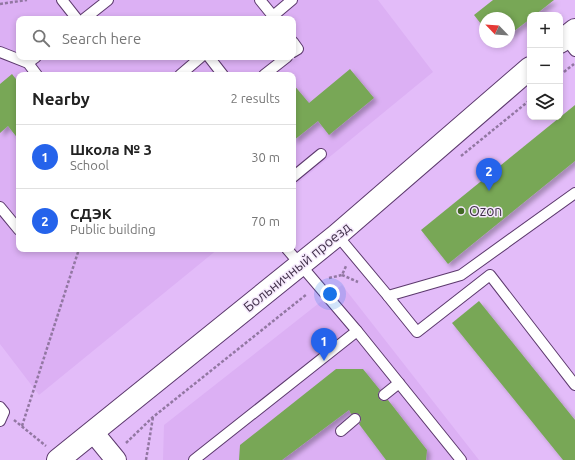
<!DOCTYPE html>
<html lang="en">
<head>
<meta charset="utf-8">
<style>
	:root { --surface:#fff; --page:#f6f6f6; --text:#222; --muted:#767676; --line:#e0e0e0; --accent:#2563eb }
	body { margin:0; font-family:Ubuntu,sans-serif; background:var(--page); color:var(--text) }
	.controls { position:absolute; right:12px; top:12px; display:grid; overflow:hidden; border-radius:8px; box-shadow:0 2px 6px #0003 }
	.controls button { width:36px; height:36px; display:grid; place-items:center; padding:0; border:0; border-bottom:1px solid var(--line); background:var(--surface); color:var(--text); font:20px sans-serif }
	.compass { position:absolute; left:479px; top:12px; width:36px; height:36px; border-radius:50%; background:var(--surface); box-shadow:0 2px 6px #0003; rotate:295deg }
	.you { position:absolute; left:330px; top:294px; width:14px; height:14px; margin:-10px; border:3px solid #fff; border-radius:50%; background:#1a73e8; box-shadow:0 0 0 6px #1a73e833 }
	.badge { display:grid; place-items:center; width:26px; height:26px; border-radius:50%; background:var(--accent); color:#fff; font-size:13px; font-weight:700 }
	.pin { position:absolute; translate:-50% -33px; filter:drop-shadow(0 1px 2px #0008) }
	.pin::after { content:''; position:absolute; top:21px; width:14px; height:12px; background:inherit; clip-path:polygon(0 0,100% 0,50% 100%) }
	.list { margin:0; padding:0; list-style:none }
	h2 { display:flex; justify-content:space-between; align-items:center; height:52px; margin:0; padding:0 16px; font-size:17px }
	h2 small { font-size:13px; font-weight:400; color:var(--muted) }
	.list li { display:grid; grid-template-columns:26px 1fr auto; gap:12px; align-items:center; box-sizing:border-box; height:64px; padding:0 16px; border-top:1px solid var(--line) }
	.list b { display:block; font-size:15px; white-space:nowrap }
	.list p { margin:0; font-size:13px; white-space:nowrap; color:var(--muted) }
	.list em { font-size:13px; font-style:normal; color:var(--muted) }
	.icon { flex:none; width:22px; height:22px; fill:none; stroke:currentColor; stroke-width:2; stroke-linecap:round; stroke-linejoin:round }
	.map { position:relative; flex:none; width:575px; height:460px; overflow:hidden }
	.search { position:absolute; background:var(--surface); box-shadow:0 2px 6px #0003; left:16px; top:16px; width:280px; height:44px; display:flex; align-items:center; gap:10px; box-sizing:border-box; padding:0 14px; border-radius:8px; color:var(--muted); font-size:15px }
	.panel { position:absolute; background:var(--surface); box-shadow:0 2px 6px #0003; left:16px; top:72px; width:280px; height:180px; border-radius:8px }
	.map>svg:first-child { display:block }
	.built { fill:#dcb0f4; fill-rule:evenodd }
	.building { fill:#78a757; filter:url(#shadow) }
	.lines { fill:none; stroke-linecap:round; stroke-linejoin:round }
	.lane-casing { stroke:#5c396d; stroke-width:12 }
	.street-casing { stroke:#5c396d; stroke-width:22 }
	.secondary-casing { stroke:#5c396d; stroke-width:24 }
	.path { stroke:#9277a2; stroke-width:2.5; stroke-dasharray:3 2; stroke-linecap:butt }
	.lane { stroke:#fff; stroke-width:10 }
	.street { stroke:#fff; stroke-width:20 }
	.secondary { stroke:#fff; stroke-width:22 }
	.poi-dot { fill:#426923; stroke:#f5e9fc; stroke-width:1.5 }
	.labels { text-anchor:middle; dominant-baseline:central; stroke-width:3; stroke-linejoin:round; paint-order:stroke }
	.poi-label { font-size:14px; fill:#41314a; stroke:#f5e9fc; text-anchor:start }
	.street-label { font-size:14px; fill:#41314a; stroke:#f5e9fc }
</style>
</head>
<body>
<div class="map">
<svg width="575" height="460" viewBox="0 0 575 460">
	<defs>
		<filter id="shadow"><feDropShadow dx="3.5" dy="3.5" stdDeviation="2" flood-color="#0004"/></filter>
	</defs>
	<rect width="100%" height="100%" fill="#e3bcf9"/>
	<g class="built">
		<path d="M0 0H378L433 72 293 187V75H19V249H218L39 395 0 344ZM19 19H293V57H19Z"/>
		<path d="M342 285 479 460H163L164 425Z"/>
	</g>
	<g class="building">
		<path d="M493 0H554L535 15H530V19L509 35V18H485V29L474 15Z"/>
		<path d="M350 69 374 98 329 135 318 121 293 141V84L309 103Z"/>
		<path d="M12 74 19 83V140L8 126 0 133V84Z"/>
		<path d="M575 105V161L448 264 421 230Z"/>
		<path d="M479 301 575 420V460H563L452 323Z"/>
		<path d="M336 369H363L380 390 378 393 379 399 382 401 388 400 427 450 426 460H386L359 424 361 421 360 415 357 413 351 414 349 410 282 460H239L240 445Z"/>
	</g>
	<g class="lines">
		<defs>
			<g id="lane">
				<path d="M62 0 77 19"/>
				<path d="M260 0 273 16 292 0"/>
				<path d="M84 19 108 0"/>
				<path d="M565 38 575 51"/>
				<path d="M293 42 298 49 293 52"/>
				<path d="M0 52 28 63 37 75"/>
				<path d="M209 57 223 75"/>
				<path d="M28 63 36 57"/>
				<path d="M180 75 201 57"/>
				<path d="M264 75 287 57"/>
				<path d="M293 177 321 154"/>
				<path d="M0 207 19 230"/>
				<path d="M337 235 388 296 461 275 575 193"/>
				<path d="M287 249 357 331 461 460"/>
				<path d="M388 296 417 332 490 275 575 385"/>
				<path d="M384 395 399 383"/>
				<path d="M0 407 4 412 0 421"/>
				<path d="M341 431 355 419"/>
				<path d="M194 460 357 331"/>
			</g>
			<path id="street" d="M93 432 116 460"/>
			<g id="secondary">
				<path d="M560 42 575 30"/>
				<path d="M58 460 337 235 530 68"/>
			</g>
		</defs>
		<use href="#lane" class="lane-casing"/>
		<use href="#street" class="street-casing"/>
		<use href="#secondary" class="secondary-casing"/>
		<g class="path">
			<path d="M0 4 27 0"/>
			<path d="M560 75 574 64"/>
			<path d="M461 156 530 100"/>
			<path d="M342 275 358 282"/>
			<path d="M329 278 342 275 346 266"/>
			<path d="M14 420 46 446"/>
			<path d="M22 426 79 249"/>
			<path d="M126 443 153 417 307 294"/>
			<path d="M146 460 153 417"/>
		</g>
		<use href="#lane" class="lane"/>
		<use href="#street" class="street"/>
		<use href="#secondary" class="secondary"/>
	</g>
	<circle class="poi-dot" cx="461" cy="211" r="4"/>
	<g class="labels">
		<g class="poi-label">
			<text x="469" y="211">Ozon</text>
		</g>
		<g class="street-label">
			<text transform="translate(297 267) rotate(-39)">Больничный проезд</text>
		</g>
	</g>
</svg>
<div class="controls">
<button>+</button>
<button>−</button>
<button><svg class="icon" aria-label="layers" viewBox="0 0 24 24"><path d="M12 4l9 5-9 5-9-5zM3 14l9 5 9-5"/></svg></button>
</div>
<svg class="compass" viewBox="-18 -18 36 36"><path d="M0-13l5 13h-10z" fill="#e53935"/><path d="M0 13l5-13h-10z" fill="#767676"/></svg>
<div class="you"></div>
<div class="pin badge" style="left:324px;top:361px">1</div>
<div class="pin badge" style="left:489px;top:191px">2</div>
<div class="search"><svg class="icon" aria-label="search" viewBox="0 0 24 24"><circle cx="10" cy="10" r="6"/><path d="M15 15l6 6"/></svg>Search here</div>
<section class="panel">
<h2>Nearby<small>2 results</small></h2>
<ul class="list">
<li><span class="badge">1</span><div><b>Школа № 3</b><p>School</p></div><em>30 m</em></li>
<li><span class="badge">2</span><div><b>СДЭК</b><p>Public building</p></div><em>70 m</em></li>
</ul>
</section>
</div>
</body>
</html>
